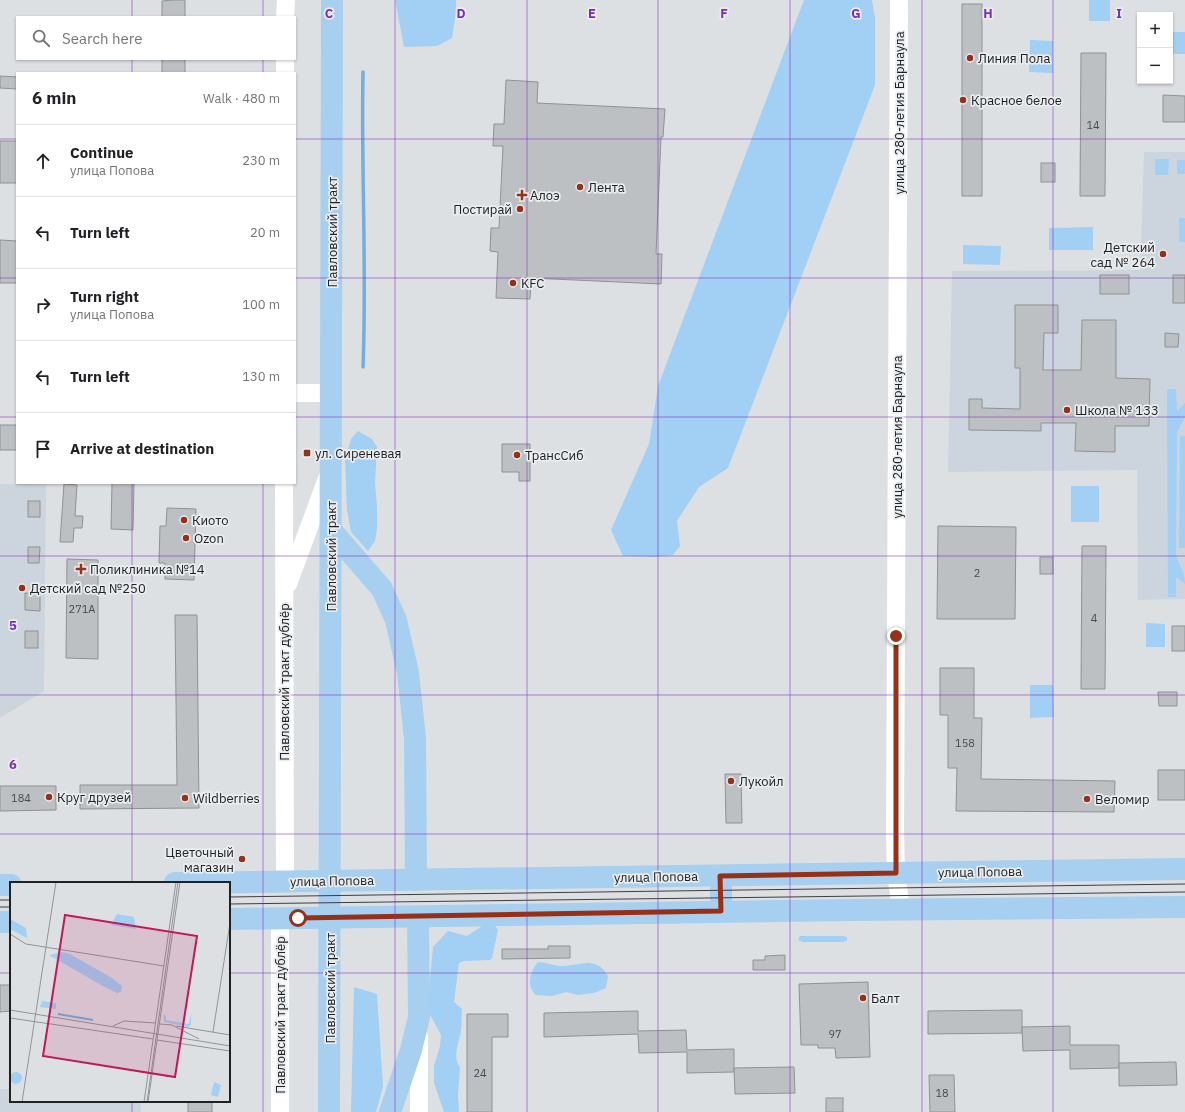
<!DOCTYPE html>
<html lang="en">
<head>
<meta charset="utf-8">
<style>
	:root { --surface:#fff; --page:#f6f6f6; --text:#202124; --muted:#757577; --line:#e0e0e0 }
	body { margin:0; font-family:"IBM Plex Sans",sans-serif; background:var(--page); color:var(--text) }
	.controls { position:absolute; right:12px; top:12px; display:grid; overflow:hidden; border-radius:0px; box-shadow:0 1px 3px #0004 }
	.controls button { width:36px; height:36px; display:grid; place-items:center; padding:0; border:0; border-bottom:1px solid var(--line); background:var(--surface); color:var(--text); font:20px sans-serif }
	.stop { position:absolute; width:12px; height:12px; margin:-9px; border:3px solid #982f17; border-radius:50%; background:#fff }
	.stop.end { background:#982f17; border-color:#fff; box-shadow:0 1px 4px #0008 }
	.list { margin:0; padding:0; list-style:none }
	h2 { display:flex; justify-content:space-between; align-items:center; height:52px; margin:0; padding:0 16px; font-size:17px }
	h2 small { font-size:13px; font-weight:400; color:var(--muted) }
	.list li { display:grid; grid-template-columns:26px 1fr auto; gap:12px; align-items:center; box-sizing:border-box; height:72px; padding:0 16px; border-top:1px solid var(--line) }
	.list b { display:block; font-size:15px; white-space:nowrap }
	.list p { margin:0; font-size:13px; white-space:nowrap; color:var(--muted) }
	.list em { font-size:13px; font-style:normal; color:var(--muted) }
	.icon { flex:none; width:22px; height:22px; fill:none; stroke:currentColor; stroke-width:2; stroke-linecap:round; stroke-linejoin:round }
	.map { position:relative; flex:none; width:1185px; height:1112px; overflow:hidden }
	.search { position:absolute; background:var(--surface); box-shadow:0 1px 3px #0004; left:16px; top:16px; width:280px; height:44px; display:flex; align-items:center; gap:10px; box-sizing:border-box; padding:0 14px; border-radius:0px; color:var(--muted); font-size:15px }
	.panel { position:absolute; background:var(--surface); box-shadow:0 1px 3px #0004; left:16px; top:72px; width:280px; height:412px; border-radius:0px }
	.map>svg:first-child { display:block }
	.built { fill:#ccd5dd }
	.green { fill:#a2cff4 }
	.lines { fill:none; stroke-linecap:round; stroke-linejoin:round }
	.stream { stroke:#71afe1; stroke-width:3.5 }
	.building { fill:#bdc0c3; stroke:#8f9294 }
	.minor { stroke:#fff; stroke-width:18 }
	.major { stroke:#a7cfef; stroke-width:22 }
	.tram { stroke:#3d3e40; stroke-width:1 }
	.route { stroke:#982f17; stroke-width:5 }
	.grid { fill:none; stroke:#7b2cbf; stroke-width:1; stroke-opacity:0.55 }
	.poi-dot { fill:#982f17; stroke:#eaedf0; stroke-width:1.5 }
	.labels { text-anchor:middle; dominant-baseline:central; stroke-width:3.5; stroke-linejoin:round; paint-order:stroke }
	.number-label { font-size:11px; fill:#47494a }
	.poi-label { font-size:13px; fill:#202122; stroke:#eaedf0; text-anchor:start }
	.street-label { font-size:13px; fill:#202122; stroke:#eaedf0 }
	.inset-river { fill:none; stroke:#71afe1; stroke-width:2 }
	.inset-road { fill:none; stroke:#919496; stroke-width:1 }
	.view { fill:#c2185b; fill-opacity:0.15; stroke:#c2185b; stroke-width:2 }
	.inset-edge { fill:none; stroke:#202122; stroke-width:2 }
	.grid-label { font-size:13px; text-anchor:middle; font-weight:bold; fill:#7b2cbf; stroke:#eaedf0; stroke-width:3.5; stroke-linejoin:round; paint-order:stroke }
</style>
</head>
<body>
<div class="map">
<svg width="1185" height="1112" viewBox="0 0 1185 1112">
	<rect width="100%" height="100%" fill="#dde0e3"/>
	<g class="built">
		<path d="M1144 152H1185V599L1138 600 1137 470 948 472 952 271 1140 270Z"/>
		<path d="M0 484H46L44 691 0 718Z"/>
		<path d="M0 1089H11V1101H141V1112H0Z"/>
	</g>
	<g class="green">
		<path d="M395 0H456V12L452 38 437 46 404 47Z"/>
		<path d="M804 0H872L875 18V85L728 468 699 487 677 521 680 546 673 555 655 557 623 556 611 530 649 444 658 386Z"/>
		<rect x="1089" y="0" width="21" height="21"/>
		<rect x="1170" y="32" width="15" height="22"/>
		<path d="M1030 40 1053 41V73L1029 72Z"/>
		<path d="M1155 159H1169L1168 175H1155Z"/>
		<rect x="1177" y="160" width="8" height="14"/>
		<rect x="1179" y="218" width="6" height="24"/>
		<path d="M1093 227V250H1049V228Z"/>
		<path d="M963 245 1001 246 1000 265 963 264Z"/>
		<path d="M1167 389H1176L1177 411 1185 403V417L1177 433 1176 555C1180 568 1185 570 1185 584L1176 577V597H1168Z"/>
		<path d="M358 431 372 439 377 447 375 483 377 507V529L375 541 368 551 351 532 347 510 345 459 351 439Z"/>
		<path d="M1180 436H1185V548H1179Z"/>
		<rect x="1071" y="486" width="28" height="36"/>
		<path d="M1146 623 1165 624V647H1146Z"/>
		<path d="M1030 685H1053L1054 717 1030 718Z"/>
		<path d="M482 926H495L498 930 492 958 490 960 463 961 459 963 454 1002 462 1009C461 1016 462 1024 461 1031 459 1043 452 1057 460 1067L458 1095 459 1112H444L434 1083V1066L440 1046 441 1035 427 1009 433 947 448 931 467 936Z"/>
		<path d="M800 936H843L847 937V941L842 942H803L798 940Z"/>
		<path d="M538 962C545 962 552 965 560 966 579 967 595 954 608 976L606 988 594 993 578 995 566 992 552 996 536 995C526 986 530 971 538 962Z"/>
		<path d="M354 987 377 994 383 1087 376 1112H351Z"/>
	</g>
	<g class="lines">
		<path class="stream" d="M363 367C367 269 361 170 363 72"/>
	</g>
	<g class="building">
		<path d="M173 0H185V17H162V1Z"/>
		<rect x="962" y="4" width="20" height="192"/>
		<path d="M1081 53H1106L1105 196H1080Z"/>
		<rect x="162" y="59" width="23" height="14"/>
		<path d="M0 76 17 77V89L0 88Z"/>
		<path d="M506 80 538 82 537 103 665 109 663 137H661L656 254H662L661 284 531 278 530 299 496 298 498 252 490 251 491 228H499L503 146H493L494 124H504Z"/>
		<path d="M1163 95 1185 96V122H1163Z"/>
		<rect x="0" y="141" width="17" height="42"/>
		<rect x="1041" y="163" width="14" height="19"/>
		<path d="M0 240 17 241V283H0Z"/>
		<rect x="1100" y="275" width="29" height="19"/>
		<rect x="1173" y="275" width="12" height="28"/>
		<path d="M1015 305H1058V333H1044L1043 370H1081L1082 320H1116V378L1150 379 1149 426H1115V452L1075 451 1076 423H1041V431L969 430V399H982V408L1020 409V368H1015Z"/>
		<path d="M1165 333 1179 334 1178 347H1165Z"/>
		<rect x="0" y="425" width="17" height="25"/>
		<path d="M502 444H530V481H519V472H502Z"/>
		<path d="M112 483H134L133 530 111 529Z"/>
		<path d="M64 484 77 485 75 516H83L82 528H74L73 542H60Z"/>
		<rect x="28" y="501" width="12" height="16"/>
		<path d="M167 508 196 509 194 580 165 579V563H159L160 526H166Z"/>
		<path d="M938 526 1016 527 1015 619H937Z"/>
		<path d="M1082 546H1106L1105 689H1081Z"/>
		<path d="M28 547H40L39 563H28Z"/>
		<rect x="1040" y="557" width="13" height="17"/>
		<path d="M67 559 98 560V659L66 658Z"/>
		<path d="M25 593 40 594V611L25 610Z"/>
		<path d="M175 615H197L199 808 80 809V785H177Z"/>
		<rect x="1172" y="626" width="13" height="25"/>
		<rect x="25" y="631" width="13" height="17"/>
		<path d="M940 668H974V718H982L981 779 1115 781 1114 812 956 811 957 768H948V715H940Z"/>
		<path d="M1158 692H1177V706H1159Z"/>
		<rect x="1158" y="770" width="27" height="30"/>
		<path d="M725 774H741L742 823H726Z"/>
		<path d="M0 786H56V810L0 811Z"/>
		<path d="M548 946H570V958L502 959V949H548Z"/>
		<path d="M785 955V970H753V960H765V956Z"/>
		<path d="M868 982 870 1057 836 1058 835 1048H818V1045H801L799 984Z"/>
		<path d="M0 985H11V1011L0 1012Z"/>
		<path d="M1022 1010V1033L928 1034V1011Z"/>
		<path d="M638 1011V1031L686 1030 687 1050 734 1049V1072L687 1073V1052L639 1053 638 1034 544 1037V1013Z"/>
		<path d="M467 1014H508V1037H492V1112H467Z"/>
		<path d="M1070 1026V1045H1119V1068L1070 1069V1050L1023 1051 1022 1027Z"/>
		<path d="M1176 1062 1177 1085 1119 1086V1063Z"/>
		<path d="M794 1067 795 1093 735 1094 734 1068Z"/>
		<path d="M929 1075H954L955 1112H930Z"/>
		<rect x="826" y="1098" width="17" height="14"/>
		<rect x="188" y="1101" width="24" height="11"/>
	</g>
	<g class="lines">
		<g class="minor">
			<path d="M899 0 895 832 896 873 901 909"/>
			<path d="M285 17 286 0"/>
			<path d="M285 73V59"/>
			<path d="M295 393H332"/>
			<path d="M284 483 285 882"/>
			<path d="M288 584 328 476"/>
			<path d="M419 1037V1112"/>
			<path d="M280 1112V918"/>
		</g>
		<g class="major">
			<path d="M331 530 382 589 396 620 408 673 415 738 416 880"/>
			<path d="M721 876V911"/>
			<path d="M175 883 1185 869"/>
			<path d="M0 885H11"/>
			<path d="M229 919 852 910 1185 907"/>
			<path d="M0 922H11"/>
			<path d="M329 1112 332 0"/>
			<path d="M390 1112 411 1050 419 1017 418 917"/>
		</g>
		<g class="tram">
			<path d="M229 897 1185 884"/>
			<path d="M0 900H11"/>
			<path d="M229 904 1185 892"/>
			<path d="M0 907H11"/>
		</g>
	</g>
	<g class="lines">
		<path class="route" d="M298 918 721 911 720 876 896 873V636"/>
	</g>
	<path class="grid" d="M132 0V17M263 0V17M395 0V1112M527 0V1112M658 0V1112M790 0V1112M922 0V1112M1053 0V1112M132 59V73M263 59V73M0 139H17M295 139H1185M0 278H17M295 278H1185M0 417H17M295 417H1185M132 483V883M263 483V1112M0 556H1185M0 695H1185M0 834H1185M0 973H11M229 973H1185M132 1101V1112"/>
	<g class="poi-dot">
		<circle cx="970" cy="58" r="4"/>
		<circle cx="963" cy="100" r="4"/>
		<circle cx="580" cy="187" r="4"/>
		<path d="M520 189h4v4h4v4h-4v4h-4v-4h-4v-4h4z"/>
		<circle cx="520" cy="209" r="4"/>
		<circle cx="1163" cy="254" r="4"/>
		<circle cx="513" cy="283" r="4"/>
		<circle cx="1067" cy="410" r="4"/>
		<rect x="303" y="449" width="8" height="8" rx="2"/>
		<circle cx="517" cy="455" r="4"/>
		<circle cx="184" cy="520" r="4"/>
		<circle cx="186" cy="538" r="4"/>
		<path d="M79 563h4v4h4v4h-4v4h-4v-4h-4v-4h4z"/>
		<circle cx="22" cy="588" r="4"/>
		<circle cx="731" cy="781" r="4"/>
		<circle cx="49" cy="797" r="4"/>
		<circle cx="185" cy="798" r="4"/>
		<circle cx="1087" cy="799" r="4"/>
		<circle cx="242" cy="859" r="4"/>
		<circle cx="863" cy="998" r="4"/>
	</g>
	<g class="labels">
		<g class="number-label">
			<text x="1093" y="125">14</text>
			<text x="977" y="573">2</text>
			<text x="82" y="609">271А</text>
			<text x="1094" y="618">4</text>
			<text x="965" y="743">158</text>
			<text x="21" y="798">184</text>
			<text x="835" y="1034">97</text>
			<text x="480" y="1073">24</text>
			<text x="942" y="1093">18</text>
		</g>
		<g class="poi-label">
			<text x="978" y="58">Линия Пола</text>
			<text x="971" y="100">Красное белое</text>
			<text x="588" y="187">Лента</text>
			<text x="530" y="195">Алоэ</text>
			<text x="512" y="209" text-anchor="end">Постирай</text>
			<text x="1155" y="247" text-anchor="end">Детский<tspan x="1155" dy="15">сад № 264</tspan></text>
			<text x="521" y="283">KFC</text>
			<text x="1075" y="410">Школа № 133</text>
			<text x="315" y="453">ул. Сиреневая</text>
			<text x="525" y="455">ТрансСиб</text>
			<text x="192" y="520">Киото</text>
			<text x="194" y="538">Ozon</text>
			<text x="90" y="569">Поликлиника №14</text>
			<text x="30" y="588">Детский сад №250</text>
			<text x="739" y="781">Лукойл</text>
			<text x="57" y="797">Круг друзей</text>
			<text x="193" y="798">Wildberries</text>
			<text x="1095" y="799">Веломир</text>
			<text x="234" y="852" text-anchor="end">Цветочный<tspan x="234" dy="15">магазин</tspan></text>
			<text x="871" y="998">Балт</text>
		</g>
		<g class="street-label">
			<text transform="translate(899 113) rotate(-90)">улица 280-летия Барнаула</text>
			<text transform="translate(332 232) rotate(-90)">Павловский тракт</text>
			<text transform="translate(897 437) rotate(-90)">улица 280-летия Барнаула</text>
			<text transform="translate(331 556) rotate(-90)">Павловский тракт</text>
			<text transform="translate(284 682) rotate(-90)">Павловский тракт дублёр</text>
			<text transform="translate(980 872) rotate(-1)">улица Попова</text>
			<text transform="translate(656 877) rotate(-1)">улица Попова</text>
			<text transform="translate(332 881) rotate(-1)">улица Попова</text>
			<text transform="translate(330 988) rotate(-90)">Павловский тракт</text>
			<text transform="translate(280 1015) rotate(-90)">Павловский тракт дублёр</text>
		</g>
	</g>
	<g transform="translate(10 882)">
		<rect width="220" height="220" fill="#dde0e3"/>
		<path d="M107 32 124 35 126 47 101 43ZM0 37 16 46 17 56 0 47ZM52 70 60 72 102 96 112 104 111 110 107 111 91 103 39 73ZM32 119 46 121V127L30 125ZM153 132 156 134V138L179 142 181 132V143L178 145 154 140ZM0 196a6 6 0 1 1 12 0a6 6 0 1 1-12 0ZM204 200 211 203 208 215 201 213Z" fill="#a2cff4"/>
		<path class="inset-river" d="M48 132 83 138"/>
		<path class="inset-road" d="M0 52 16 62 154 84M0 128 220 164M0 136 143 157M150 142 162 143 189 157M103 144 114 139 145 141M166 144 220 153M203 150 220 41M147 158 220 169M12 220 46 0M134 220 166 0M137 220 168 0M138 220 170 0"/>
		<path class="view" d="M55 33 187 54 165 195 33 174Z"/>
		<rect width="220" height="220" class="inset-edge"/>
	</g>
	<g class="grid-label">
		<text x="329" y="18">C</text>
		<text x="461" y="18">D</text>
		<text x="592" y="18">E</text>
		<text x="724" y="18">F</text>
		<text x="856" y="18">G</text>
		<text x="988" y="18">H</text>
		<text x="1119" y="18">I</text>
		<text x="13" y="630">5</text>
		<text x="13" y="769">6</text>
	</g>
</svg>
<div class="controls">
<button>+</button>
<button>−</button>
</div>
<div class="stop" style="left:298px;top:918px"></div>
<div class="stop end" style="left:896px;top:636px"></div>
<div class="search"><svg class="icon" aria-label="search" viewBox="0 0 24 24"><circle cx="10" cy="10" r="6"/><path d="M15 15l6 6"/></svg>Search here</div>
<section class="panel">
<h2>6 min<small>Walk · 480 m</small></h2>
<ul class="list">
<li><svg class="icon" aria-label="ahead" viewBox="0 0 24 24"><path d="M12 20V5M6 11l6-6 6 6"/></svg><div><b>Continue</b><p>улица Попова</p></div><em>230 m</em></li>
<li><svg class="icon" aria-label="left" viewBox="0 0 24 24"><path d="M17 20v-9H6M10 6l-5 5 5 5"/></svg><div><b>Turn left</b></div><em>20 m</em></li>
<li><svg class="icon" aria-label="right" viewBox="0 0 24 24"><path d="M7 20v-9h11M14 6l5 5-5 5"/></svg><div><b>Turn right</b><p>улица Попова</p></div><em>100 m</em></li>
<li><svg class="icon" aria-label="left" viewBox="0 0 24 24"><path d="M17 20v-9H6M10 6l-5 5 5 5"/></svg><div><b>Turn left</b></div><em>130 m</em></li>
<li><svg class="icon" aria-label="arrive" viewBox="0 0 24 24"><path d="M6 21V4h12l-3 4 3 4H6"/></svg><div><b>Arrive at destination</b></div></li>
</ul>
</section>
</div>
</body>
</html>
